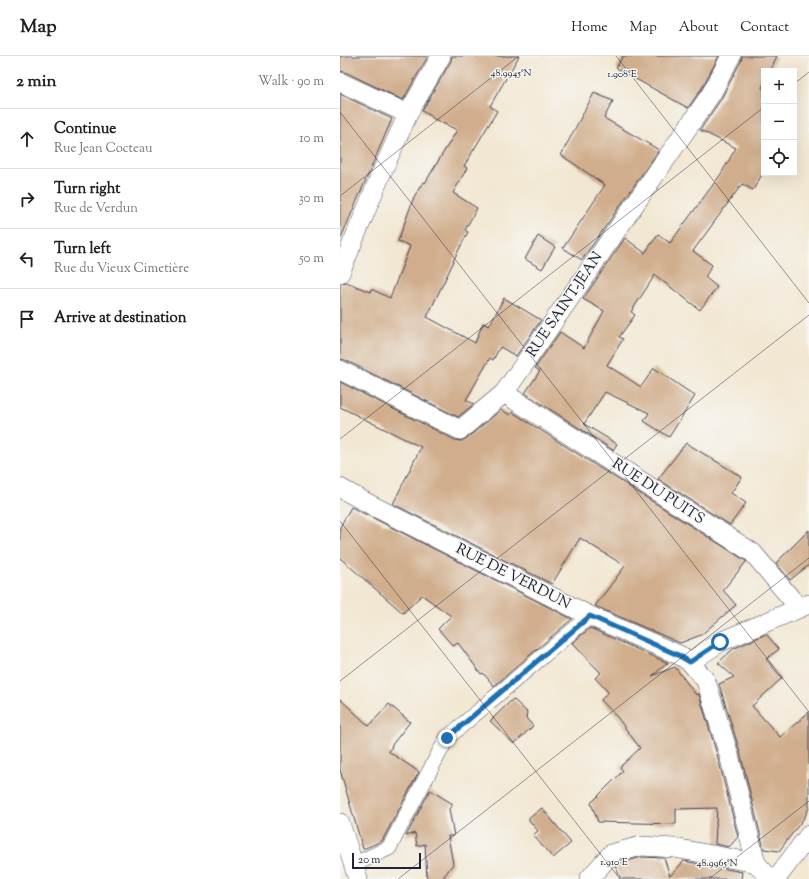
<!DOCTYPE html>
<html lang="en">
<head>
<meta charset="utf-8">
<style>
	:root { --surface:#fff; --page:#f2f2f2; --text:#202124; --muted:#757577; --line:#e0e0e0 }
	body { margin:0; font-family:"Sorts Mill Goudy",serif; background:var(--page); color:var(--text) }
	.controls { position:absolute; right:12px; top:12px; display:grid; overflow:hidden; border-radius:0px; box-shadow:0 4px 16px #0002 }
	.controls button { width:36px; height:36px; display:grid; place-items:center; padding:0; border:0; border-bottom:1px solid var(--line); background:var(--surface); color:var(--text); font:20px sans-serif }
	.scale { position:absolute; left:12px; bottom:10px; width:69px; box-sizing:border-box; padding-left:4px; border:2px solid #22223b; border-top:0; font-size:11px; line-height:14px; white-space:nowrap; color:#22223b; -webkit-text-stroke:3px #f6f6f2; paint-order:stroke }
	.stop { position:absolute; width:12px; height:12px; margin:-9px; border:3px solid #1f6fb2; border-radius:50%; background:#fff }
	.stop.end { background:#1f6fb2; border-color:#fff; box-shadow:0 1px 4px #0008 }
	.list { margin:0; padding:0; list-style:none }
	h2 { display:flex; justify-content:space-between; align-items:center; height:52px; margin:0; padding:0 16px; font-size:17px }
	h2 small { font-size:13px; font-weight:400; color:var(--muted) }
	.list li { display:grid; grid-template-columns:26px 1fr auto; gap:12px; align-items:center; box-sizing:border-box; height:60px; padding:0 16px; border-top:1px solid var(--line) }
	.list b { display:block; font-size:15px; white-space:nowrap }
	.list p { margin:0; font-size:13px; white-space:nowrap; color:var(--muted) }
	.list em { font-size:13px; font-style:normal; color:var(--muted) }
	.icon { flex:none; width:22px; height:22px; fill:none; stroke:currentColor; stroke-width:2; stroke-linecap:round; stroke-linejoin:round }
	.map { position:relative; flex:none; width:469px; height:823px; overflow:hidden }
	header { display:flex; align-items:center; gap:24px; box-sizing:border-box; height:56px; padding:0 20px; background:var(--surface); border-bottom:1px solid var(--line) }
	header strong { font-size:19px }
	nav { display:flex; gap:22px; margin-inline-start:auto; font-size:14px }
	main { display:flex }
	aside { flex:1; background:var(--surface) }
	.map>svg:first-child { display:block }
	.building { fill:#d0ad8c }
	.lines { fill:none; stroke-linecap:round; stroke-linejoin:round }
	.pedestrian-casing { stroke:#414052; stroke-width:16 }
	.minor-casing { stroke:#414052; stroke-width:20 }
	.pedestrian { stroke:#fff; stroke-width:15 }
	.minor { stroke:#fff; stroke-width:19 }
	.route { stroke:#1f6fb2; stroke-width:5 }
	.ticks { fill:none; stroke:#22223b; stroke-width:1; stroke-opacity:0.45 }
	.labels { text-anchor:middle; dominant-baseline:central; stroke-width:3; stroke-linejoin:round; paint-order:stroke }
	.street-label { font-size:15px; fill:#22223b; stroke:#f6f6f2 }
	.ticks-label { font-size:10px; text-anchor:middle; fill:#22223b; stroke:#f6f6f2; stroke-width:3; stroke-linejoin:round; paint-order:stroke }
</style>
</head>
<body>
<header>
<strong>Map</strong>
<nav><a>Home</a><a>Map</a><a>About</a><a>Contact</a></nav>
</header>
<main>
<aside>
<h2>2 min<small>Walk · 90 m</small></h2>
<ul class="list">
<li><svg class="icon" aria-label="ahead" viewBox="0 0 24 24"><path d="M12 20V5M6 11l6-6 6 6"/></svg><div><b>Continue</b><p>Rue Jean Cocteau</p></div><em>10 m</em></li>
<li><svg class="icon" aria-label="right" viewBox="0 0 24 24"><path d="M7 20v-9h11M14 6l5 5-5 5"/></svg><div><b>Turn right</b><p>Rue de Verdun</p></div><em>30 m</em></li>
<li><svg class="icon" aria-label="left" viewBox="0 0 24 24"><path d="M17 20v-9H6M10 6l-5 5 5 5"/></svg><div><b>Turn left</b><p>Rue du Vieux Cimetière</p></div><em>50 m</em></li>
<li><svg class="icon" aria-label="arrive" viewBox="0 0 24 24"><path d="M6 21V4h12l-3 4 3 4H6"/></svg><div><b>Arrive at destination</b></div></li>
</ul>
</aside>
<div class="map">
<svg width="469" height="823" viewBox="0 0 469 823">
	<rect width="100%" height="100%" fill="#f6f6f2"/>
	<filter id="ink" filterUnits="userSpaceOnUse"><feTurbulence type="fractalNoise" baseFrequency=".025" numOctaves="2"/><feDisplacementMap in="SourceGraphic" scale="8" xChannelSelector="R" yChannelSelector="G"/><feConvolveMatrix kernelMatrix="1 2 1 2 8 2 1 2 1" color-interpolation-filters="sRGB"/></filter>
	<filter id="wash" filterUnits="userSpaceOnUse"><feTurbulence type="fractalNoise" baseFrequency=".012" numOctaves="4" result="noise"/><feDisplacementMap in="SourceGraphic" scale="16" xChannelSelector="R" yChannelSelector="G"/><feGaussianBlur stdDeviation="0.9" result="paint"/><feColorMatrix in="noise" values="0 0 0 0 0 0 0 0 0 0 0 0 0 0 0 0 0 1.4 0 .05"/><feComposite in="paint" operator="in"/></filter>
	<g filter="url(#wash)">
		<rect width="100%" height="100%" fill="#f2e7d2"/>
		<g id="blocks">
			<g class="building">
				<path d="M0 0H88L63 44 5 16 0 15Z"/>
				<path d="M112 0H179L150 50 157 55 124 110 127 112 113 137 137 152 125 174 128 176 113 205H114L87 261 135 287 143 267 149 270 164 242 201 264 176 300 160 291 153 304 150 302 126 344 134 348 118 361 5 304 0 303V228L6 226 30 236 31 233 50 242 70 190 58 185 74 141 83 126 85 127 117 74 92 62 91 60 82 55 111 5Z"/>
				<path d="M283 0H379L362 32 348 52 276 12Z"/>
				<path d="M402 0H437L430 15H424V27L422 32 424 33V115L413 134 402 128 353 195 372 209 365 221 377 231 360 254 315 219 291 256 295 259 279 281 283 283 267 309 301 331 314 312 355 340 329 381 304 365 309 357 265 336 244 368 277 388 273 394 185 337 200 315 195 312 220 276 244 292 264 255 243 243 285 182 305 197 318 178 330 187 381 118 396 92 360 74 381 43 401 5Z"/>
				<path d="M254 37 273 45 264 62 319 94 242 204 223 192 265 129 221 99Z"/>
				<path d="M0 38 52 63 0 184Z"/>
				<path d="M198 180 215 191 202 213 185 203Z"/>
				<path d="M0 326 115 384 121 385 127 382 161 354 170 359 172 356 406 505V506L383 534 396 549 361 579 340 587 255 550 285 510 240 482 212 528 53 448 81 391 0 351Z"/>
				<path d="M346 387 402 421 391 437 406 447 390 469 318 423Z"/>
				<path d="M11 451 43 467 232 563 154 630 143 617 141 618 118 587 113 590 98 573 111 560 82 539 63 557 0 502V471Z"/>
				<path d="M469 474V509L450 524 436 507Z"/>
				<path d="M250 572 328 607 312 620 335 611 356 639 359 638 378 702 398 781 389 791 375 788 376 770 377 769H376L377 752 336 753V768L258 766 251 747 283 715 280 711 300 692 277 661 261 644 268 636 255 622 261 617 232 587Z"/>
				<path d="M426 578 439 593 426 603 442 622 412 650 440 681 469 656V752L464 762 439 795 424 793 400 696 379 628 394 621 378 607 393 593Z"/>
				<path d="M0 643 29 670 49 648 70 666 51 690 52 691 48 695 79 716 42 785 23 793 0 714Z"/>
				<path d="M173 643 187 656 186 662 193 670 174 688 150 665Z"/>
				<path d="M90 734 113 748 109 753 114 780H108L113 808 102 823H87L85 788 77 790 75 777 66 780Z"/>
				<path d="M202 752 231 787 213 802 193 779 198 775 188 763Z"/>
				<path d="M302 801 324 802 330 820 344 805 402 816 401 823H281L275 810 277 808Z"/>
			</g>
		</g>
	</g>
	<g filter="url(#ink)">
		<use href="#blocks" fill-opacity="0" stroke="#414052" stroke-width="1"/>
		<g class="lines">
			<defs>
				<path id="pedestrian" d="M13 809 49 792 107 682 250 560"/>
				<g id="minor">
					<path d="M0 26 68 58"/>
					<path d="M0 217 41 118 68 58 101 0"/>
					<path d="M0 314 120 374 164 337 371 38 391 0"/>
					<path d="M164 337 413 497 459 552"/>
					<path d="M0 432 35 451 250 560 339 599 350 606 366 625 389 699 416 807"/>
					<path d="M350 606 380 586 469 548"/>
					<path d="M0 767 18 823"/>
					<path d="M249 823 271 798 301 790 334 792 416 807 430 823"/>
					<path d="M436 823 469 779"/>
				</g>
			</defs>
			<use href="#pedestrian" class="pedestrian-casing"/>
			<use href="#minor" class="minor-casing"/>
			<use href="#pedestrian" class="pedestrian"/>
			<use href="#minor" class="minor"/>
		</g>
	</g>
	<g class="lines" filter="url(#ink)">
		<path class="route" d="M107 682 250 560 338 599 350 606 380 586"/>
	</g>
	<path class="ticks" d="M276 0 469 247M454 28 469 16M0 56 469 656M0 140 179 0M0 383 424 51M0 465 280 823M0 625 469 259M58 823 469 502M369 823 469 745"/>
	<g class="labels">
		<g class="street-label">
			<text transform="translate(225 249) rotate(-56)">RUE SAINT-JEAN</text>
			<text transform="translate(318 436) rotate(33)">RUE DU PUITS</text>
			<text transform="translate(173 521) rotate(27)">RUE DE VERDUN</text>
		</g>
	</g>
	<g class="ticks-label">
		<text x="171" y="20">48.9945°N</text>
		<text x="282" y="21">1.908°E</text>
		<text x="274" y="809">1.910°E</text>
		<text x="377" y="810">48.9965°N</text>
	</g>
</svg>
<div class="controls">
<button>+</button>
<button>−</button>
<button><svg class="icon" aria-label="locate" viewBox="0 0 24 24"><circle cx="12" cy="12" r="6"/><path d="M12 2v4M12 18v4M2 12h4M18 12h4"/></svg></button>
</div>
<div class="scale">20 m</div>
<div class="stop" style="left:380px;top:586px"></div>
<div class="stop end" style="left:107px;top:682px"></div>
</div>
</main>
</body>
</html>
